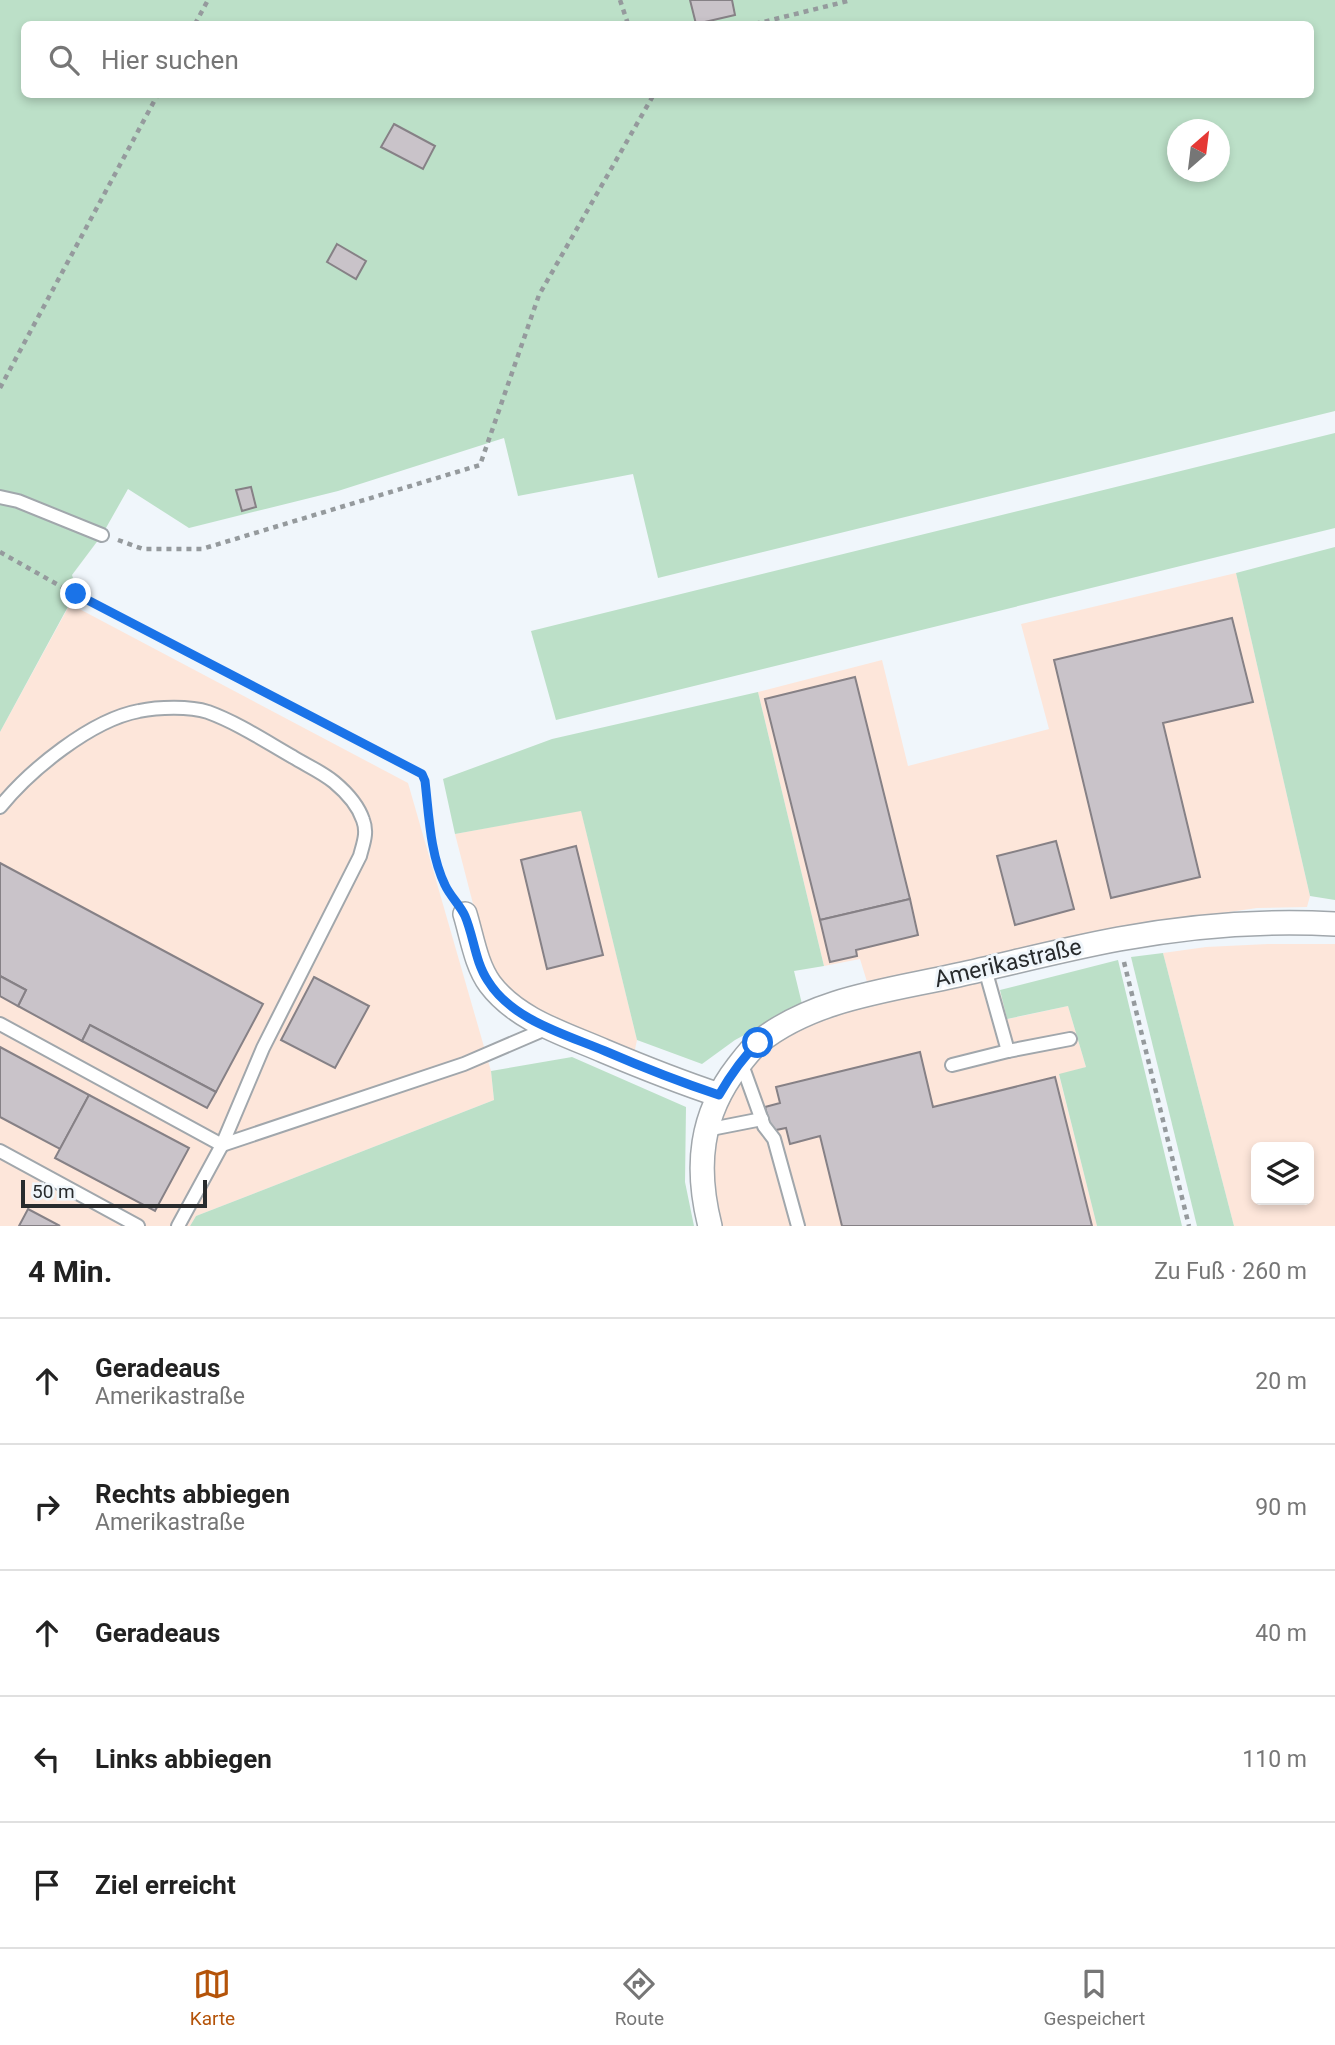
<!DOCTYPE html>
<html lang="de">
<head>
<meta charset="utf-8">
<style>
	:root { --surface:#fff; --page:#f2f2f2; --text:#222; --muted:#767676; --line:#e0e0e0; --accent:#b45309 }
	body { margin:0; font-family:Roboto,sans-serif; background:var(--page); color:var(--text) }
	.controls { position:absolute; right:21px; bottom:21px; display:grid; overflow:hidden; border-radius:10px; box-shadow:0 4px 10px #0003 }
	.controls button { width:63px; height:63px; display:grid; place-items:center; padding:0; border:0; border-bottom:2px solid var(--line); background:var(--surface); color:var(--text); font:35px sans-serif }
	.compass { position:absolute; left:1167px; top:119px; width:63px; height:63px; border-radius:50%; background:var(--surface); box-shadow:0 4px 10px #0003; rotate:28deg }
	.scale { position:absolute; left:21px; bottom:18px; width:186px; box-sizing:border-box; padding-left:7px; border:4px solid #282b2d; border-top:0; font-size:19px; line-height:24px; white-space:nowrap; color:#282b2d; -webkit-text-stroke:5px #f0f6fb; paint-order:stroke }
	.stop { position:absolute; width:21px; height:21px; margin:-16px; border:5px solid #1a73e8; border-radius:50%; background:#fff }
	.stop.end { background:#1a73e8; border-color:#fff; box-shadow:0 2px 7px #0008 }
	.list { margin:0; padding:0; list-style:none }
	h2 { display:flex; justify-content:space-between; align-items:center; height:91px; margin:0; padding:0 28px; font-size:30px }
	h2 small { font-size:23px; font-weight:400; color:var(--muted) }
	.list li { display:grid; grid-template-columns:46px 1fr auto; gap:21px; align-items:center; box-sizing:border-box; height:126px; padding:0 28px; border-top:2px solid var(--line) }
	.list b { display:block; font-size:26px; white-space:nowrap }
	.list p { margin:0; font-size:23px; white-space:nowrap; color:var(--muted) }
	.list em { font-size:23px; font-style:normal; color:var(--muted) }
	.icon { flex:none; width:38px; height:38px; fill:none; stroke:currentColor; stroke-width:2; stroke-linecap:round; stroke-linejoin:round }
	.map { position:relative; flex:none; width:1335px; height:1226px; overflow:hidden }
	.search { position:absolute; background:var(--surface); box-shadow:0 4px 10px #0003; left:21px; right:21px; top:21px; height:77px; display:flex; align-items:center; gap:18px; box-sizing:border-box; padding:0 24px; border-radius:10px; color:var(--muted); font-size:26px }
	.sheet { height:721px; background:var(--surface) }
	nav { display:flex; justify-content:space-around; align-items:center; box-sizing:border-box; height:98px; border-top:2px solid var(--line); background:var(--surface); font-size:19px; color:var(--muted) }
	nav a { display:grid; justify-items:center; gap:4px }
	nav .on { color:var(--accent) }
	.map>svg:first-child { display:block }
	.commercial { fill:#fde6da; fill-rule:evenodd }
	.green { fill:#bce0c8; fill-rule:evenodd }
	.building { fill:#c9c3c9; stroke:#868186; stroke-width:2 }
	.lines { fill:none; stroke-linecap:round; stroke-linejoin:round }
	.lane-casing { stroke:#a1a7ac; stroke-width:16 }
	.street-casing { stroke:#a1a7ac; stroke-width:26 }
	.path { stroke:#959a9d; stroke-width:4.5; stroke-dasharray:5 5; stroke-linecap:butt }
	.lane { stroke:#fff; stroke-width:12 }
	.street { stroke:#fff; stroke-width:23 }
	.route { stroke:#1a73e8; stroke-width:9 }
	.labels { text-anchor:middle; dominant-baseline:central; stroke-width:6; stroke-linejoin:round; paint-order:stroke }
	.street-label { font-size:23px; fill:#282b2d; stroke:#f0f6fb }
</style>
</head>
<body>
<div class="map">
<svg width="1335" height="1226" viewBox="0 0 1335 1226">
	<rect width="100%" height="100%" fill="#f0f6fb"/>
	<g class="commercial">
		<path d="M1236 573 1310 896 1307 907 1257 908 1111 929 868 985 860 959 824 966 758 692 882 660 908 766 1049 729 1021 624Z"/>
		<path d="M70 604 408 783 491 1071 494 1100 196 1216 190 1226H0V732Z"/>
		<path d="M581 810 637 1040 634 1054 527 1006 505 989 489 966 455 834Z"/>
		<path d="M1268 944H1335V1226H1234L1163 953 1206 947ZM1256 1147H1309V1200H1256Z"/>
		<path d="M996 978 1008 1019 1068 1006 1086 1067 1059 1075 1097 1226H717L708 1158 721 1111 755 1057 793 1030 843 1011Z"/>
	</g>
	<g class="green">
		<path d="M0 0H1335V411L658 578 633 474 518 496 504 438 338 491 189 528 128 489 102 535 72 575 77 590 0 732ZM24 24H1310V94H24ZM1178 130H1220V172H1178Z"/>
		<path d="M1335 433V528L556 720 531 631Z"/>
		<path d="M1335 547V900L1310 896 1236 573Z"/>
		<path d="M758 692 824 966 794 971 802 1004 735 1040 702 1064 637 1040 581 811 455 834 443 779 552 739Z"/>
		<path d="M1163 953 1234 1226H1197L1131 957Z"/>
		<path d="M1118 960 1182 1226H1097L1059 1074 1086 1067 1068 1006 1007 1019 1000 990Z"/>
		<path d="M572 1057 686 1107 685 1182 694 1226H190L196 1216 494 1100 491 1071Z"/>
	</g>
	<g class="building">
		<path d="M690 0H732L735 15 696 24Z"/>
		<path d="M394 124 435 146 423 169 381 147Z"/>
		<path d="M337 244 366 261 356 279 327 262Z"/>
		<path d="M251 487 256 507 242 511 236 490Z"/>
		<path d="M1232 618 1253 702 1163 723 1200 877 1111 898 1054 660Z"/>
		<path d="M855 677 910 899 820 920 765 699Z"/>
		<path d="M1056 841 1074 909 1015 925 997 856Z"/>
		<path d="M576 846 603 955 547 969 521 860Z"/>
		<path d="M0 863 263 1004 216 1092 90 1025 82 1041 18 1006 26 990 0 976Z"/>
		<path d="M910 899 918 935 856 950 857 956 830 962 820 920Z"/>
		<path d="M0 976 26 990 18 1006 0 996Z"/>
		<path d="M314 977 369 1006 335 1068 281 1040Z"/>
		<path d="M90 1025 216 1092 207 1108 82 1041Z"/>
		<path d="M0 1047 89 1095 60 1149 0 1117Z"/>
		<path d="M920 1052 933 1107 1055 1077 1092 1226H842L820 1136 790 1144 786 1128 771 1131 765 1107 780 1103 776 1087Z"/>
		<path d="M89 1095 189 1148 155 1211 55 1158Z"/>
		<path d="M28 1209 60 1226H19Z"/>
	</g>
	<g class="lines">
		<defs>
			<g id="lane">
				<path d="M0 497 18 501 102 535"/>
				<path d="M0 807C30 770 91 720 139 711 158 707 190 706 208 712 238 723 265 741 293 757 306 765 322 772 334 782 346 792 358 805 363 820 368 833 363 844 360 856L263 1048 222 1145"/>
				<path d="M985 969 1008 1051"/>
				<path d="M0 1024 222 1145 178 1226"/>
				<path d="M741 1062 764 1126 774 1139 798 1226"/>
				<path d="M952 1065 1008 1051 1070 1039"/>
				<path d="M706 1130 762 1119"/>
				<path d="M222 1145 464 1064 548 1028"/>
				<path d="M0 1151 138 1226"/>
			</g>
			<g id="street">
				<path d="M465 914C472 937 476 965 490 984 517 1020 565 1034 604 1051 642 1067 680 1082 719 1095"/>
				<path d="M710 1226C695 1167 700 1115 738 1066 745 1057 751 1049 759 1042 814 998 892 990 958 975 1012 963 1065 949 1119 939 1189 926 1263 920 1335 924"/>
			</g>
		</defs>
		<use href="#lane" class="lane-casing"/>
		<use href="#street" class="street-casing"/>
		<g class="path">
			<path d="M620 0 628 24"/>
			<path d="M195 24 208 0"/>
			<path d="M755 24 852 0"/>
			<path d="M0 388 158 94"/>
			<path d="M118 540 143 549H202L480 465 539 295 654 94"/>
			<path d="M0 552 76 595 421 774 425 781C430 821 432 861 452 897"/>
			<path d="M1124 962 1189 1226"/>
		</g>
		<use href="#lane" class="lane"/>
		<use href="#street" class="street"/>
	</g>
	<g class="lines">
		<path class="route" d="M76 594 422 774 425 781C429 815 430 854 445 885 450 896 460 905 465 916 474 937 475 962 488 981 512 1020 565 1034 605 1051 642 1067 680 1082 719 1095 730 1076 742 1058 758 1043"/>
	</g>
	<g class="labels">
		<g class="street-label">
			<text transform="translate(1008 963) rotate(-13)">Amerikastraße</text>
		</g>
	</g>
</svg>
<div class="controls">
<button><svg class="icon" aria-label="layers" viewBox="0 0 24 24"><path d="M12 4l9 5-9 5-9-5zM3 14l9 5 9-5"/></svg></button>
</div>
<svg class="compass" viewBox="-18 -18 36 36"><path d="M0-13l5 13h-10z" fill="#e53935"/><path d="M0 13l5-13h-10z" fill="#767676"/></svg>
<div class="scale">50 m</div>
<div class="stop" style="left:758px;top:1043px"></div>
<div class="stop end" style="left:76px;top:594px"></div>
<div class="search"><svg class="icon" aria-label="search" viewBox="0 0 24 24"><circle cx="10" cy="10" r="6"/><path d="M15 15l6 6"/></svg>Hier suchen</div>
</div>
<section class="sheet">
<h2>4 Min.<small>Zu Fuß · 260 m</small></h2>
<ul class="list">
<li><svg class="icon" aria-label="ahead" viewBox="0 0 24 24"><path d="M12 20V5M6 11l6-6 6 6"/></svg><div><b>Geradeaus</b><p>Amerikastraße</p></div><em>20 m</em></li>
<li><svg class="icon" aria-label="right" viewBox="0 0 24 24"><path d="M7 20v-9h11M14 6l5 5-5 5"/></svg><div><b>Rechts abbiegen</b><p>Amerikastraße</p></div><em>90 m</em></li>
<li><svg class="icon" aria-label="ahead" viewBox="0 0 24 24"><path d="M12 20V5M6 11l6-6 6 6"/></svg><div><b>Geradeaus</b></div><em>40 m</em></li>
<li><svg class="icon" aria-label="left" viewBox="0 0 24 24"><path d="M17 20v-9H6M10 6l-5 5 5 5"/></svg><div><b>Links abbiegen</b></div><em>110 m</em></li>
<li><svg class="icon" aria-label="arrive" viewBox="0 0 24 24"><path d="M6 21V4h12l-3 4 3 4H6"/></svg><div><b>Ziel erreicht</b></div></li>
</ul>
</section>
<nav>
<a class="on"><svg class="icon" aria-label="map" viewBox="0 0 24 24"><path d="M3 6l6-2 6 2 6-2v14l-6 2-6-2-6 2zM9 4v14M15 6v14"/></svg>Karte</a>
<a><svg class="icon" aria-label="directions" viewBox="0 0 24 24"><path d="M12 3l9 9-9 9-9-9zM9 14v-3h6M13 9l2 2-2 2"/></svg>Route</a>
<a><svg class="icon" aria-label="saved" viewBox="0 0 24 24"><path d="M7 4h10v16l-5-4-5 4z"/></svg>Gespeichert</a>
</nav>
</body>
</html>
